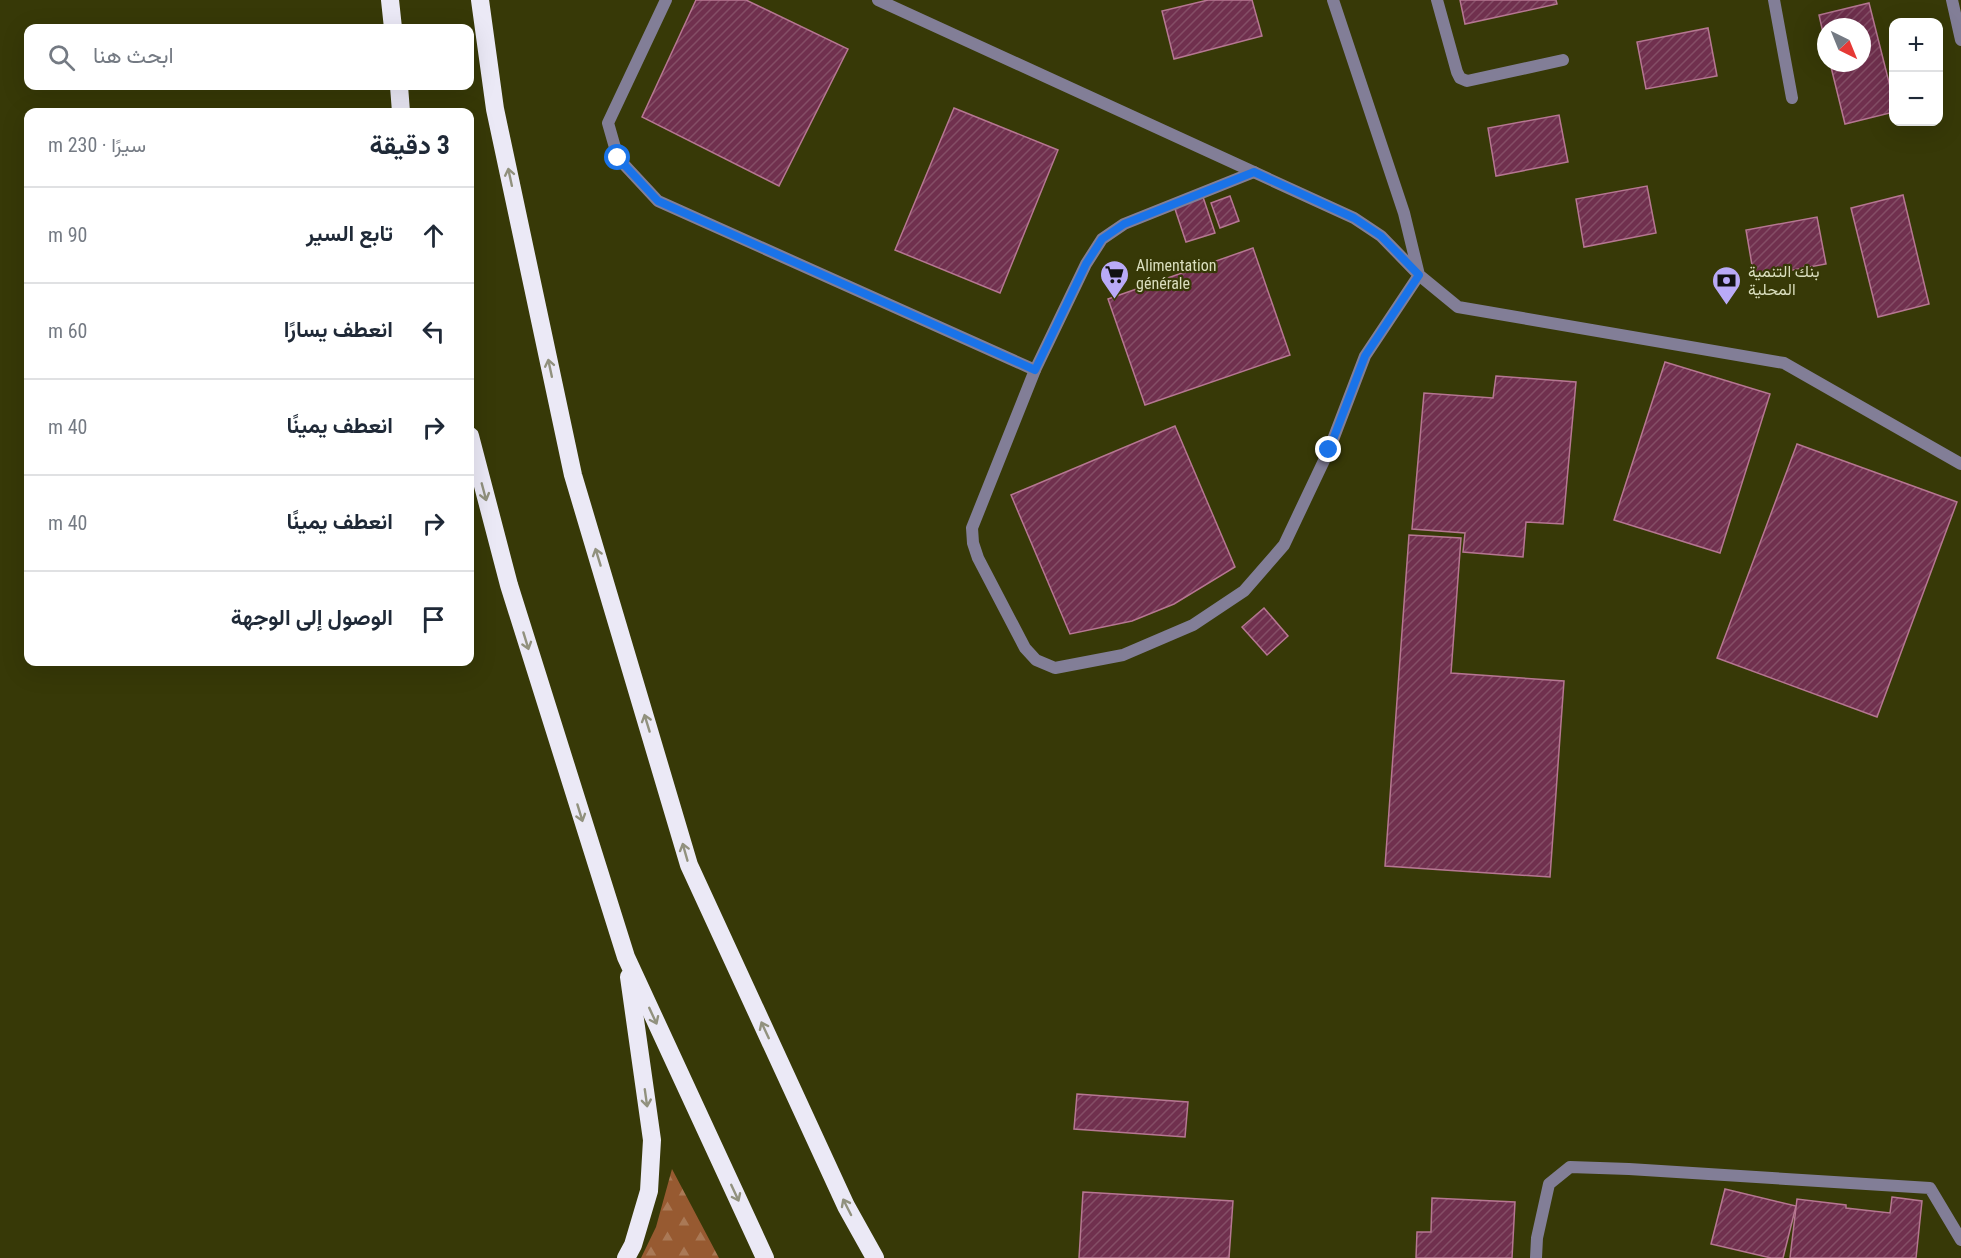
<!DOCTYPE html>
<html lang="ar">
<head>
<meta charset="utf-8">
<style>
	:root { --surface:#fff; --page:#f2f2f3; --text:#1f2937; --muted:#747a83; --line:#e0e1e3 }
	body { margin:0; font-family:"Roboto Condensed",Vazirmatn,sans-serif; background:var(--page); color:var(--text); direction:rtl }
	.controls { position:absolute; right:18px; top:18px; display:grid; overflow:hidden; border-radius:12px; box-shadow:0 6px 24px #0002 }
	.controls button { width:54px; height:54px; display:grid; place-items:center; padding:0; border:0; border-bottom:2px solid var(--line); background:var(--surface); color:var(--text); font:30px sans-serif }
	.compass { position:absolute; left:1817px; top:18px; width:54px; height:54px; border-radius:50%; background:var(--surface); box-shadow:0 6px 24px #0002; rotate:137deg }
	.stop { position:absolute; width:18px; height:18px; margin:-14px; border:4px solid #1a73e8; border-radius:50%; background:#fff }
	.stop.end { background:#1a73e8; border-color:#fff; box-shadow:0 2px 6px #0008 }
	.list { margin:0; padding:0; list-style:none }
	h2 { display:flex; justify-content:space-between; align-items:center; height:78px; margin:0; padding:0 24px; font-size:26px }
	h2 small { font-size:20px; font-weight:400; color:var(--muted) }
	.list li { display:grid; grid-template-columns:39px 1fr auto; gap:18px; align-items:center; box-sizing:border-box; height:96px; padding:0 24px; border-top:2px solid var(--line) }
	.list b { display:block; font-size:22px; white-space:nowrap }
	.list em { font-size:20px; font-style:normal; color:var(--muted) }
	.icon { flex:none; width:33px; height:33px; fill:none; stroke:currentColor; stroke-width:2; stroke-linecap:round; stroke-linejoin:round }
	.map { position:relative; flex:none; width:1961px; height:1258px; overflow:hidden; direction:ltr }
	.search { position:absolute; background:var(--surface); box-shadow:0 6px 24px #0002; left:24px; top:24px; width:450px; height:66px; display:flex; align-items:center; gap:15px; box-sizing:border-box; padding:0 21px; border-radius:12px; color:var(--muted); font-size:22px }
	.panel { position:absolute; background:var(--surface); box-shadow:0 6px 24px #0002; left:24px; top:108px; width:450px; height:558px; border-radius:12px; direction:rtl }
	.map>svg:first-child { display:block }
	.forest { fill:url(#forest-firs) }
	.building { fill:url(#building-hatch); stroke:#b67792; stroke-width:1.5 }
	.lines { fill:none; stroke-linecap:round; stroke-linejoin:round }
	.service { stroke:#827e97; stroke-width:12 }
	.minor { stroke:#827e97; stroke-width:12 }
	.motorway { stroke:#ebe9f6; stroke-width:18 }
	.oneway { stroke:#91917e }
	.route { stroke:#1a73e8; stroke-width:8 }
	.labels { text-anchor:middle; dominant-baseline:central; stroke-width:4.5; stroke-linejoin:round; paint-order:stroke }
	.poi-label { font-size:16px; fill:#dbdfbf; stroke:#373907; text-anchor:start }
</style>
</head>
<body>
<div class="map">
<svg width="1961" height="1258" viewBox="0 0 1961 1258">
	<defs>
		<pattern id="forest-firs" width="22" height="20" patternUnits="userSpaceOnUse" patternTransform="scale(1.5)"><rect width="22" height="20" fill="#975a31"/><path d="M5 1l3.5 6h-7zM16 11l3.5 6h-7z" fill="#aa7956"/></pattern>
		<pattern id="building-hatch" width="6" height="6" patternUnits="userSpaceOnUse" patternTransform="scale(1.5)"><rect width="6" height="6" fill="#70304e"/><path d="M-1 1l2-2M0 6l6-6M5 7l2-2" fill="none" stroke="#844e66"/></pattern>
	</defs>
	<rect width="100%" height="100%" fill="#373907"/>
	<path class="forest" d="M672 1169 719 1258H641L656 1227Z"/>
	<g class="building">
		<path d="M696 0H746L848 49 779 186 642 117Z"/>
		<path d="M1208 0H1252L1262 36 1174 59 1162 11Z"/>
		<path d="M1460 0H1556L1557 4 1465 24Z"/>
		<path d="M1869 3 1894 102V112L1845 124 1830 63H1862V27H1826V46L1819 15Z"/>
		<path d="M1708 28 1717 76 1646 89 1637 42Z"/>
		<path d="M954 108 1058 150 1000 293 895 250Z"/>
		<path d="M1559 115 1568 162 1496 176 1488 128Z"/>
		<path d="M1647 186 1656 233 1584 247 1576 199Z"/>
		<path d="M1202 194 1215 233 1186 242 1173 203Z"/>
		<path d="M1903 195 1929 304 1878 317 1851 208Z"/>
		<path d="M1230 196 1239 221 1220 228 1211 203Z"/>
		<path d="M1817 217 1826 264 1754 277 1746 230Z"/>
		<path d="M1253 248 1290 355 1145 405 1108 299Z"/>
		<path d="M1665 362 1770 394 1720 553 1614 520Z"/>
		<path d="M1496 376 1576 382 1563 524 1526 522 1523 557 1463 552 1465 533 1412 529 1424 393 1493 398Z"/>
		<path d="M1175 426 1235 567 1174 604 1132 621 1070 634 1011 495Z"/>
		<path d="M1797 444 1957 502 1877 717 1717 658Z"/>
		<path d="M1409 535 1461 538 1451 673 1564 681 1550 877 1385 866Z"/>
		<path d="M1264 608 1288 636 1267 655 1242 627Z"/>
		<path d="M1077 1094 1188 1102 1185 1137 1074 1129Z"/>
		<path d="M1725 1189 1796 1206 1783 1258H1771L1711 1244Z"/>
		<path d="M1083 1192 1233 1201 1229 1258H1079Z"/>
		<path d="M1892 1197 1922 1201 1916 1258H1790L1797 1199 1846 1205V1208L1890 1213Z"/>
		<path d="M1432 1198 1515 1202 1512 1258H1416L1417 1232H1431Z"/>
	</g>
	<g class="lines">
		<path class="service" d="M1952 0 1961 40"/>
		<g class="minor">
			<path d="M666 0 608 123 618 158 658 201 1035 370 972 528 973 543 978 558 1025 648 1036 660 1055 668 1123 655 1193 625 1244 591 1284 545 1329 450 1365 356 1419 275 1381 236 1354 218 878 0"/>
			<path d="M1333 0 1404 213 1419 275 1458 307 1784 363 1961 464"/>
			<path d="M1437 0 1457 72 1460 78 1467 81 1563 60"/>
			<path d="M1774 0 1792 98"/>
			<path d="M1035 370 1086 264 1102 239 1124 224 1254 172"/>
			<path d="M1536 1258 1537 1238 1549 1184 1570 1167 1629 1169 1930 1188 1961 1240"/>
		</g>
		<g class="motorway">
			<path d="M390 0 393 28"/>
			<path d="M480 0 495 109 573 475 689 865 846 1206 875 1258"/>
			<path d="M399 86 401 112"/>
			<path d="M470 436 509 585 626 957 765 1258"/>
			<path d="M626 1258 633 1245 649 1191 652 1140 629 977"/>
		</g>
	</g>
	<defs><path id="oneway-shaft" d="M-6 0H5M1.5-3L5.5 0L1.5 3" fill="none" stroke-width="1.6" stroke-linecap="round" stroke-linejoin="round" transform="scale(1.5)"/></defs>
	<g class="oneway">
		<use href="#oneway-shaft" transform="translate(510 177) rotate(-102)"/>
		<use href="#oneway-shaft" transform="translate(550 368) rotate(-102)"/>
		<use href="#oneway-shaft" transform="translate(484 492) rotate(75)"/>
		<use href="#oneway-shaft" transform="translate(598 557) rotate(-107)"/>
		<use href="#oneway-shaft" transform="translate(526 641) rotate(73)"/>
		<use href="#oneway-shaft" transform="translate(647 723) rotate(-107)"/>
		<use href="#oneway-shaft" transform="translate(580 813) rotate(73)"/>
		<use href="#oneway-shaft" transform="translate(685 852) rotate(-106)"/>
		<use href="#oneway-shaft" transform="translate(653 1016) rotate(65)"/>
		<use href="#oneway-shaft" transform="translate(765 1030) rotate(-115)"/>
		<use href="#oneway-shaft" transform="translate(646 1098) rotate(82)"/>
		<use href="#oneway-shaft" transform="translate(735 1193) rotate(65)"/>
		<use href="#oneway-shaft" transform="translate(847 1207) rotate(-117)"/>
	</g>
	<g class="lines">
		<path class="route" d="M618 158 658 201 1035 370 1086 264 1102 239 1124 224 1254 172 1354 218 1381 236 1419 275 1365 356 1329 450"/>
	</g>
	<defs>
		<symbol id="supermarket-pin" viewBox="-11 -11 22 30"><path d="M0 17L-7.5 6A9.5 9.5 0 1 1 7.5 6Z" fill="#b9aaf7" stroke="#373907"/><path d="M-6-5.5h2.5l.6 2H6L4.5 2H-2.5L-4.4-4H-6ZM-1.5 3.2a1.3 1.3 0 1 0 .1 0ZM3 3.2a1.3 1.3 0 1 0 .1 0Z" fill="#111"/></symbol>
		<symbol id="bank-pin" viewBox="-11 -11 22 30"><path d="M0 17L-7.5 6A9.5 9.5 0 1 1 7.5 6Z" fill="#b9aaf7" stroke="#373907"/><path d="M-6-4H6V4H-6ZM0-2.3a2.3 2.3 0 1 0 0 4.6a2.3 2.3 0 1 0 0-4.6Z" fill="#111"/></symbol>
	</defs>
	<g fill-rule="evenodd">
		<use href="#supermarket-pin" x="1098" y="258" width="33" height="45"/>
		<use href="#bank-pin" x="1710" y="264" width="33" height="45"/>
	</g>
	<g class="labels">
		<g class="poi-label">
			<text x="1136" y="265">Alimentation<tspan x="1136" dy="18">générale</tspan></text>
			<text x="1748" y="271">بنك التنمية<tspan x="1748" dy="18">المحلية</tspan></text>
		</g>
	</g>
</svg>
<div class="controls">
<button>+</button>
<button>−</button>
</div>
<svg class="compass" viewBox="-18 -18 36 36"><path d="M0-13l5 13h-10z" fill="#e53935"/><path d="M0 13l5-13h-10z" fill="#747a83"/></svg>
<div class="stop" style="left:618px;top:158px"></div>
<div class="stop end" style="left:1329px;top:450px"></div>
<div class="search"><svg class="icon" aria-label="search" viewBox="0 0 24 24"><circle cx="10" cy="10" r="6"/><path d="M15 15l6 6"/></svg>ابحث هنا</div>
<section class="panel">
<h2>3 دقيقة<small>سيرًا · 230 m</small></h2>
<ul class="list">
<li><svg class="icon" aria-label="ahead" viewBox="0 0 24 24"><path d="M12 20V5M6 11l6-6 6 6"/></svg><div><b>تابع السير</b></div><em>90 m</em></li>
<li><svg class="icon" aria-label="left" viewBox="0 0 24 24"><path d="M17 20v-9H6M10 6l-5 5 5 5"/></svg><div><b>انعطف يسارًا</b></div><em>60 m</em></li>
<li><svg class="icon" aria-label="right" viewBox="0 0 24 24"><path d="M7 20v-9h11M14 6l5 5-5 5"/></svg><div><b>انعطف يمينًا</b></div><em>40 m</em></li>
<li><svg class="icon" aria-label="right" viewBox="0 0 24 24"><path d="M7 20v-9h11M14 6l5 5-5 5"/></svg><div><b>انعطف يمينًا</b></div><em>40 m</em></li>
<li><svg class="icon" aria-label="arrive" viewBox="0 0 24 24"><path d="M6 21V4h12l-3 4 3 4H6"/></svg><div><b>الوصول إلى الوجهة</b></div></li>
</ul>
</section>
</div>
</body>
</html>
